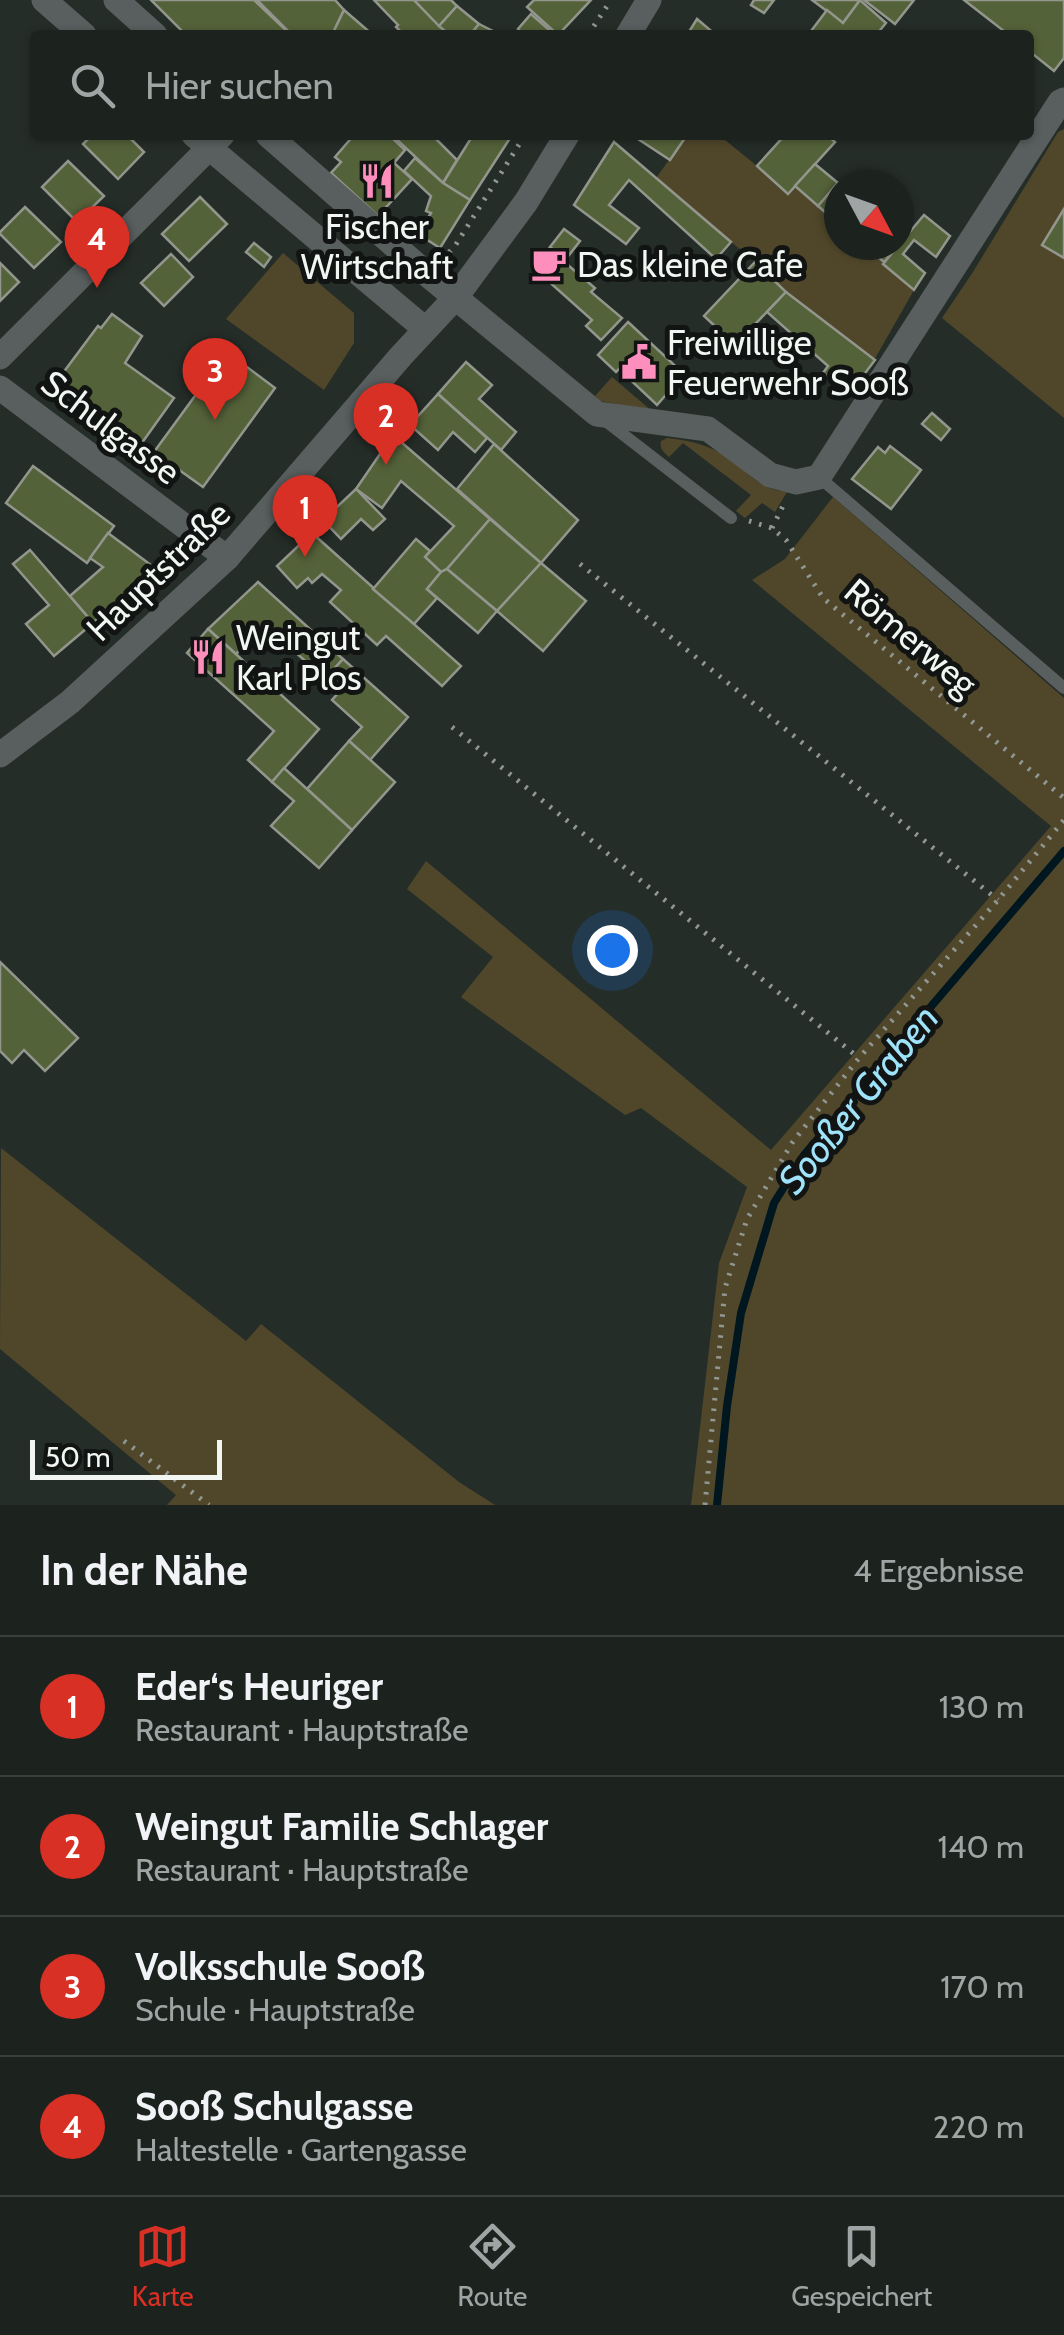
<!DOCTYPE html>
<html lang="de">
<head>
<meta charset="utf-8">
<style>
	:root { --surface:#1c221e; --page:#252a27; --text:#f1f3f6; --muted:#a0a4a4; --line:#3a3f3c; --accent:#d93025 }
	body { margin:0; font-family:Cabin,sans-serif; background:var(--page); color:var(--text) }
	.compass { position:absolute; left:824px; top:170px; width:90px; height:90px; border-radius:50%; background:var(--surface); box-shadow:0 2px 8px #0004; rotate:131deg }
	.scale { position:absolute; left:30px; bottom:25px; width:192px; box-sizing:border-box; padding-left:10px; border:5px solid #f1f6f2; border-top:0; font-size:28px; line-height:35px; white-space:nowrap; color:#f1f6f2; -webkit-text-stroke:8px #111412; paint-order:stroke }
	.you { position:absolute; left:612px; top:950px; width:35px; height:35px; margin:-25px; border:8px solid #fff; border-radius:50%; background:#1a73e8; box-shadow:0 0 0 15px #1a73e833 }
	.badge { display:grid; place-items:center; width:65px; height:65px; border-radius:50%; background:var(--accent); color:#fff; font-size:32px; font-weight:700 }
	.pin { position:absolute; translate:-50% -82px; filter:drop-shadow(0 2px 5px #0008) }
	.pin::after { content:''; position:absolute; top:52px; width:35px; height:30px; background:inherit; clip-path:polygon(0 0,100% 0,50% 100%) }
	.list { margin:0; padding:0; list-style:none }
	h2 { display:flex; justify-content:space-between; align-items:center; height:130px; margin:0; padding:0 40px; font-size:42px }
	h2 small { font-size:32px; font-weight:400; color:var(--muted) }
	.list li { display:grid; grid-template-columns:65px 1fr auto; gap:30px; align-items:center; box-sizing:border-box; height:140px; padding:0 40px; border-top:2px solid var(--line) }
	.list b { display:block; font-size:38px; white-space:nowrap }
	.list p { margin:0; font-size:32px; white-space:nowrap; color:var(--muted) }
	.list em { font-size:32px; font-style:normal; color:var(--muted) }
	.icon { flex:none; width:55px; height:55px; fill:none; stroke:currentColor; stroke-width:2; stroke-linecap:round; stroke-linejoin:round }
	.map { position:relative; flex:none; width:1064px; height:1505px; overflow:hidden }
	.search { position:absolute; background:var(--surface); box-shadow:0 2px 8px #0004; left:30px; right:30px; top:30px; height:110px; display:flex; align-items:center; gap:25px; box-sizing:border-box; padding:0 35px; border-radius:10px; color:var(--muted); font-size:38px }
	.sheet { height:690px; background:var(--surface) }
	nav { display:flex; justify-content:space-around; align-items:center; box-sizing:border-box; height:140px; border-top:2px solid var(--line); background:var(--surface); font-size:28px; color:var(--muted) }
	nav a { display:grid; justify-items:center; gap:5px }
	nav .on { color:var(--accent) }
	.map>svg:first-child { display:block }
	.green { fill:#50472b }
	.lines { fill:none; stroke-linecap:round; stroke-linejoin:round }
	.stream { stroke:#00171f; stroke-width:8 }
	.building { fill:#546239; stroke:#93968d; stroke-width:2.5 }
	.path { stroke:#919793; stroke-width:5; stroke-dasharray:2.5 8; stroke-linecap:butt }
	.service { stroke:#595e5e; stroke-width:12 }
	.minor { stroke:#595e5e; stroke-width:25 }
	.labels { text-anchor:middle; dominant-baseline:central; stroke-width:10; stroke-linejoin:round; paint-order:stroke }
	.poi-label { font-size:35px; fill:#f1f6f2; stroke:#111412; text-anchor:start }
	.street-label { font-size:35px; fill:#f1f6f2; stroke:#111412 }
	.water-label { font-size:38px; font-style:italic; fill:#9fe3fa; stroke:#111412 }
</style>
</head>
<body>
<div class="map">
<svg width="1064" height="1505" viewBox="0 0 1064 1505">
	<rect width="100%" height="100%" fill="#252d28"/>
	<g class="green">
		<path d="M1064 129V418L942 318 973 272 1058 132Z"/>
		<path d="M687 135H719L757 166 795 186 839 225V245H863L914 290 873 362 786 292 755 262 656 178Z"/>
		<path d="M283 253 354 313V343L324 390 226 319Z"/>
		<path d="M612 377 653 412 601 401 595 396Z"/>
		<path d="M667 438C685 440 703 443 720 453 747 467 752 488 787 492L775 512 762 503 745 518 736 511 751 495 683 443 669 457C664 452 659 449 661 441Z"/>
		<path d="M833 497 1064 698V1505H691L719 1263 747 1187 641 1108 625 1115 461 997 493 957 407 889 426 861 771 1150 1051 826 752 580 785 559Z"/>
		<path d="M1 1148 246 1341 261 1324 459 1482 495 1505H167L176 1495 0 1349Z"/>
	</g>
	<g class="lines">
		<path class="stream" d="M717 1505 727 1406 741 1313 774 1203 804 1155 1064 851"/>
	</g>
	<g class="building">
		<path d="M151 0H254L291 35H186Z"/>
		<path d="M257 0H335L344 10 332 35H292Z"/>
		<path d="M374 0H414L450 35H404L396 27 398 25Z"/>
		<path d="M414 0H451L457 6 439 26Z"/>
		<path d="M534 0H591L558 35 527 7Z"/>
		<path d="M754 0H774L764 13 751 5Z"/>
		<path d="M812 0H860L843 23Z"/>
		<path d="M860 0 886 23 876 35H808L827 10 843 23Z"/>
		<path d="M864 0H914L895 24Z"/>
		<path d="M964 0H1064V58L1054 71 1029 51V35H1009Z"/>
		<path d="M457 6 479 24 470 35H450L439 26Z"/>
		<path d="M344 10 373 35H332Z"/>
		<path d="M531 14 555 35H524L518 29Z"/>
		<path d="M697 19 716 35H687Z"/>
		<path d="M479 24 501 35H470Z"/>
		<path d="M92 135H127L144 152 118 179 83 144Z"/>
		<path d="M354 135H389L405 150 394 163 412 179 378 216 331 173 341 162 335 157Z"/>
		<path d="M392 135H432L457 160 443 183Z"/>
		<path d="M473 135H512L470 200 443 183Z"/>
		<path d="M632 135H687L670 160Z"/>
		<path d="M827 135 835 142 788 194 757 166 785 135Z"/>
		<path d="M614 142 731 242 716 259 629 180 609 205 639 228 626 244 574 205Z"/>
		<path d="M415 158 443 183 470 200 440 248 418 234 431 213 426 211 431 196 404 171Z"/>
		<path d="M68 161 104 196 77 222 42 187Z"/>
		<path d="M815 164 838 183 818 206 795 186Z"/>
		<path d="M838 183 840 185 839 224 818 206Z"/>
		<path d="M200 197 227 224 189 261 162 234Z"/>
		<path d="M25 207 61 242 34 268 0 234V232Z"/>
		<path d="M1064 209V258L1042 245Z"/>
		<path d="M924 215 950 236 936 257 914 240 903 254 925 273 914 290 883 264Z"/>
		<path d="M564 229 580 241 566 259 550 247Z"/>
		<path d="M254 243 271 257 264 267 246 252Z"/>
		<path d="M864 245H898L884 262Z"/>
		<path d="M549 249 595 288 591 292 622 318 601 340 586 326 592 320 537 271Z"/>
		<path d="M171 254 193 277 164 306 141 283Z"/>
		<path d="M755 262 786 292 735 345 704 316Z"/>
		<path d="M0 263 19 282 0 301Z"/>
		<path d="M786 292 875 360 853 389 848 385 845 389 823 373 828 366 767 312Z"/>
		<path d="M112 314 142 336 125 363 174 398 139 447 54 385 98 326 101 328Z"/>
		<path d="M628 322 684 374 657 405 619 369 616 372 598 355Z"/>
		<path d="M227 352 275 388 203 487 154 452Z"/>
		<path d="M466 362 492 385 479 399 516 432 501 450 438 394Z"/>
		<path d="M438 394 487 438 475 452 453 432 438 450 410 425Z"/>
		<path d="M932 413 950 429 941 440 922 424Z"/>
		<path d="M393 435 490 519 447 569 441 572 425 557 454 526 401 481 382 508 356 489Z"/>
		<path d="M494 444 578 520 541 563 457 489Z"/>
		<path d="M890 446 921 470 891 509 852 479 878 447 885 453Z"/>
		<path d="M33 466 114 526 87 563 6 503Z"/>
		<path d="M356 489 385 519 373 530 361 519 341 539 323 520Z"/>
		<path d="M490 519 541 563 497 611 447 569Z"/>
		<path d="M108 533 155 568 93 623 70 596 103 567 90 558Z"/>
		<path d="M312 533 461 666 442 686 386 636 377 645 330 602 341 590 322 574 312 583 308 578 297 588 277 566Z"/>
		<path d="M416 539 430 551 425 557 441 572 427 589 437 598 414 624 373 589Z"/>
		<path d="M30 550 93 623 54 656 26 624 49 605 13 564Z"/>
		<path d="M541 563 586 601 543 651 497 611Z"/>
		<path d="M447 569 497 611 478 633 427 589 441 572Z"/>
		<path d="M258 582 343 659 325 679 271 630 260 640 256 635 236 654 208 629Z"/>
		<path d="M208 629 319 729 272 782 248 760 274 731 187 653Z"/>
		<path d="M343 659 408 717 370 760 349 741 362 727 332 700 339 692 325 679Z"/>
		<path d="M349 741 395 782 352 830 307 789Z"/>
		<path d="M284 768 352 830 319 868 271 826 294 801 272 782Z"/>
		<path d="M0 962 78 1038 45 1071 24 1050 12 1063 0 1051Z"/>
	</g>
	<g class="lines">
		<g class="path">
			<path d="M588 35 611 0"/>
			<path d="M442 260 455 246 525 135"/>
			<path d="M749 521 772 528 786 540 823 598 1064 798"/>
			<path d="M772 528 785 502"/>
			<path d="M580 564 998 900"/>
			<path d="M452 727 859 1058"/>
			<path d="M124 1441 209 1505"/>
			<path d="M705 1505 725 1288 747 1219 792 1143 859 1058 998 900 1064 820"/>
		</g>
		<g class="service">
			<path d="M607 422 731 518"/>
			<path d="M819 477 1064 688"/>
		</g>
		<g class="minor">
			<path d="M44 0 84 35"/>
			<path d="M116 0 155 35"/>
			<path d="M628 35 649 0"/>
			<path d="M194 135 425 329"/>
			<path d="M268 135 428 275 597 414 708 429 770 475 796 482 819 477 1060 102 1064 100"/>
			<path d="M0 357 222 135"/>
			<path d="M0 388 227 558"/>
			<path d="M0 755 70 702 227 558 401 356 456 297 526 202 567 135"/>
		</g>
	</g>
	<defs>
		<symbol id="restaurant-bare" viewBox="-9 -9 18 18"><path d="M-5-6h1v4h1v-4h1v4h1v-4h1v5L-1.5 .5V6h-2V.5L-5-1ZM5-6V6H3V1.5H1.5Q1.5-4 5-6Z" fill="#fe8ebc" stroke="#111412" stroke-width="2.5" paint-order="stroke"/></symbol>
		<symbol id="cafe-bare" viewBox="-9 -9 18 18"><path d="M-5.5-4.5H6V0H3Q3 3.5 0 3.5H-2.5Q-5.5 3.5-5.5 0ZM3-3.2v2h1.7v-2ZM-6 4.5H4V6H-6Z" fill="#fe8ebc" stroke="#111412" stroke-width="2.5" paint-order="stroke"/></symbol>
		<symbol id="civic-bare" viewBox="-9 -9 18 18"><path d="M-.6-6.5H3V-4.5H.6V-3L4-1V1h2V6H-6V1h2V-1L-.6-3ZM-1.2 2.5V6h2.4V2.5Z" fill="#fe8ebc" stroke="#111412" stroke-width="2.5" paint-order="stroke"/></symbol>
	</defs>
	<g fill-rule="evenodd">
		<use href="#restaurant-bare" x="352" y="156" width="50" height="50"/>
		<use href="#cafe-bare" x="524" y="239" width="50" height="50"/>
		<use href="#civic-bare" x="614" y="337" width="50" height="50"/>
		<use href="#restaurant-bare" x="183" y="632" width="50" height="50"/>
	</g>
	<g class="labels">
		<g class="poi-label">
			<text x="377" y="226" text-anchor="middle">Fischer<tspan x="377" dy="40">Wirtschaft</tspan></text>
			<text x="577" y="264">Das kleine Cafe</text>
			<text x="667" y="342">Freiwillige<tspan x="667" dy="40">Feuerwehr Sooß</tspan></text>
			<text x="236" y="637">Weingut<tspan x="236" dy="40">Karl Plos</tspan></text>
		</g>
		<g class="street-label">
			<text transform="translate(111 427) rotate(37)">Schulgasse</text>
			<text transform="translate(158 571) rotate(-44)">Hauptstraße</text>
			<text transform="translate(911 637) rotate(40)">Römerweg</text>
		</g>
		<g class="water-label">
			<text transform="translate(858 1099) rotate(-51)">Sooßer Graben</text>
		</g>
	</g>
</svg>
<svg class="compass" viewBox="-18 -18 36 36"><path d="M0-13l5 13h-10z" fill="#e53935"/><path d="M0 13l5-13h-10z" fill="#a0a4a4"/></svg>
<div class="scale">50 m</div>
<div class="you"></div>
<div class="pin badge" style="left:305px;top:557px">1</div>
<div class="pin badge" style="left:386px;top:465px">2</div>
<div class="pin badge" style="left:215px;top:420px">3</div>
<div class="pin badge" style="left:97px;top:288px">4</div>
<div class="search"><svg class="icon" aria-label="search" viewBox="0 0 24 24"><circle cx="10" cy="10" r="6"/><path d="M15 15l6 6"/></svg>Hier suchen</div>
</div>
<section class="sheet">
<h2>In der Nähe<small>4 Ergebnisse</small></h2>
<ul class="list">
<li><span class="badge">1</span><div><b>Eder‘s Heuriger</b><p>Restaurant · Hauptstraße</p></div><em>130 m</em></li>
<li><span class="badge">2</span><div><b>Weingut Familie Schlager</b><p>Restaurant · Hauptstraße</p></div><em>140 m</em></li>
<li><span class="badge">3</span><div><b>Volksschule Sooß</b><p>Schule · Hauptstraße</p></div><em>170 m</em></li>
<li><span class="badge">4</span><div><b>Sooß Schulgasse</b><p>Haltestelle · Gartengasse</p></div><em>220 m</em></li>
</ul>
</section>
<nav>
<a class="on"><svg class="icon" aria-label="map" viewBox="0 0 24 24"><path d="M3 6l6-2 6 2 6-2v14l-6 2-6-2-6 2zM9 4v14M15 6v14"/></svg>Karte</a>
<a><svg class="icon" aria-label="directions" viewBox="0 0 24 24"><path d="M12 3l9 9-9 9-9-9zM9 14v-3h6M13 9l2 2-2 2"/></svg>Route</a>
<a><svg class="icon" aria-label="saved" viewBox="0 0 24 24"><path d="M7 4h10v16l-5-4-5 4z"/></svg>Gespeichert</a>
</nav>
</body>
</html>
